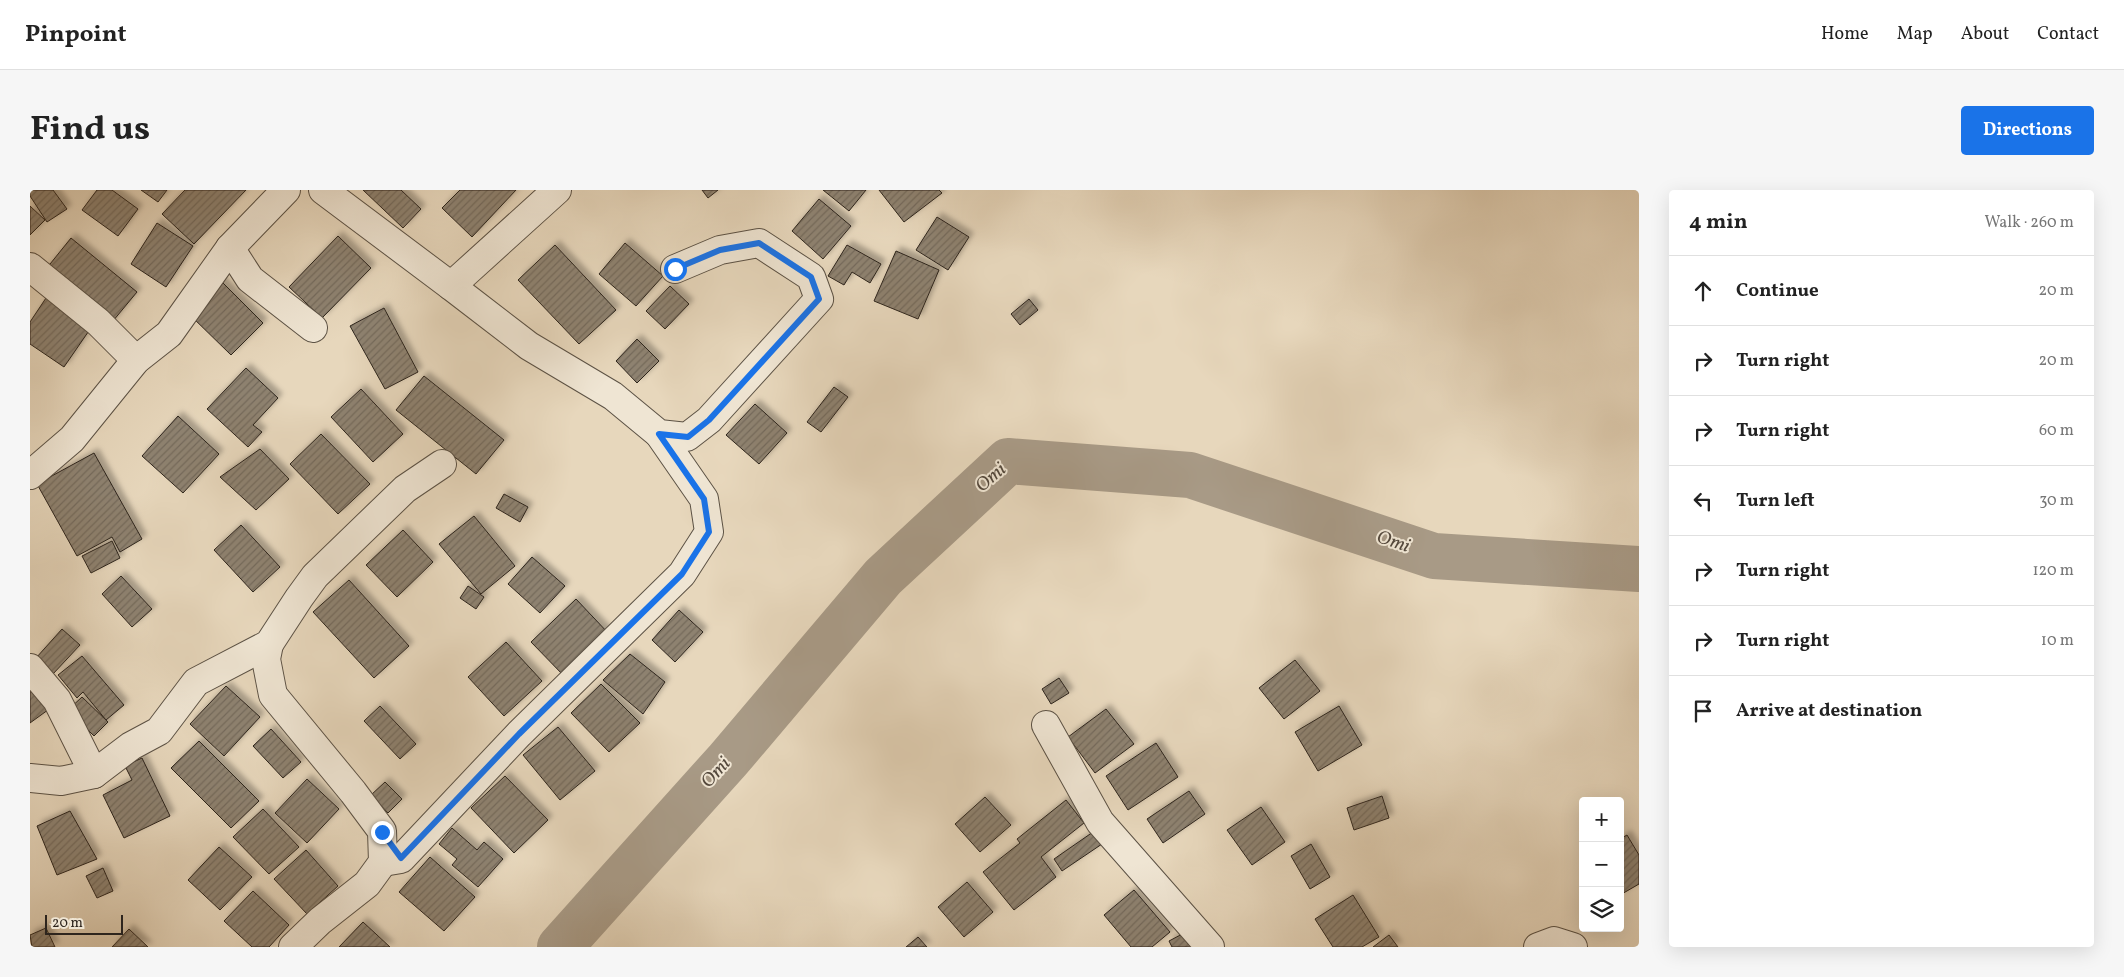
<!DOCTYPE html>
<html lang="en">
<head>
<meta charset="utf-8">
<style>
	:root { --surface:#fff; --page:#f6f6f6; --text:#222; --muted:#767676; --line:#e0e0e0; --accent:#1a73e8 }
	body { margin:0; font-family:Vollkorn,serif; background:var(--page); color:var(--text) }
	.controls { position:absolute; right:15px; bottom:15px; display:grid; overflow:hidden; border-radius:5px; box-shadow:0 5px 20px #0002 }
	.controls button { width:45px; height:45px; display:grid; place-items:center; padding:0; border:0; border-bottom:1px solid var(--line); background:var(--surface); color:var(--text); font:25px sans-serif }
	.scale { position:absolute; left:15px; bottom:12px; width:78px; box-sizing:border-box; padding-left:5px; border:2px solid #2e251d; border-top:0; font-size:14px; line-height:18px; white-space:nowrap; color:#2e251d; -webkit-text-stroke:4px #efe5d3; paint-order:stroke }
	.stop { position:absolute; width:15px; height:15px; margin:-11px; border:4px solid #1a73e8; border-radius:50%; background:#fff }
	.stop.end { background:#1a73e8; border-color:#fff; box-shadow:0 1px 5px #0008 }
	.list { margin:0; padding:0; list-style:none }
	h2 { display:flex; justify-content:space-between; align-items:center; height:65px; margin:0; padding:0 20px; font-size:21px }
	h2 small { font-size:16px; font-weight:400; color:var(--muted) }
	.list li { display:grid; grid-template-columns:32px 1fr auto; gap:15px; align-items:center; box-sizing:border-box; height:70px; padding:0 20px; border-top:1px solid var(--line) }
	.list b { display:block; font-size:19px; white-space:nowrap }
	.list em { font-size:16px; font-style:normal; color:var(--muted) }
	.icon { flex:none; width:28px; height:28px; fill:none; stroke:currentColor; stroke-width:2; stroke-linecap:round; stroke-linejoin:round }
	.map { position:relative; flex:none; width:1609px; height:757px; overflow:hidden; border-radius:5px }
	header { display:flex; align-items:center; gap:30px; box-sizing:border-box; height:70px; padding:0 25px; background:var(--surface); border-bottom:1px solid var(--line) }
	header strong { font-size:24px }
	nav { display:flex; gap:28px; margin-inline-start:auto; font-size:18px }
	.intro { display:flex; align-items:center; justify-content:space-between; box-sizing:border-box; height:120px; padding:0 30px }
	h1 { margin:0; font-size:35px }
	.button { padding:12px 22px; border-radius:5px; background:var(--accent); color:#fff; font-size:18px; font-weight:700 }
	main { display:flex; gap:30px; padding:0 30px }
	aside { flex:1; background:var(--surface); border-radius:5px; box-shadow:0 5px 20px #0002 }
	.map>svg:first-child { display:block }
	.lines { fill:none; stroke-linecap:round; stroke-linejoin:round }
	.river { stroke:#a89a86; stroke-width:46 }
	.building { fill:url(#building-hatch); stroke:#2e251d; filter:url(#shadow) }
	.street-casing { stroke:#5c5245; stroke-width:30 }
	.street { stroke:#efe5d3; stroke-width:28 }
	.route { stroke:#1a73e8; stroke-width:6 }
	.labels { text-anchor:middle; dominant-baseline:central; stroke-width:4; stroke-linejoin:round; paint-order:stroke }
	.water-label { font-size:19px; font-style:italic; fill:#53483c; stroke:#efe5d3 }
</style>
</head>
<body>
<header>
<strong>Pinpoint</strong>
<nav><a>Home</a><a>Map</a><a>About</a><a>Contact</a></nav>
</header>
<div class="intro"><h1>Find us</h1><a class="button">Directions</a></div>
<main>
<div class="map">
<svg width="1609" height="757" viewBox="0 0 1609 757">
	<defs>
		<pattern id="building-hatch" width="6" height="6" patternUnits="userSpaceOnUse" patternTransform="scale(1.25)"><rect width="6" height="6" fill="#8e8270"/><path d="M-1 1l2-2M0 6l6-6M5 7l2-2" fill="none" stroke="#746a5b"/></pattern>
		<filter id="shadow"><feDropShadow dx="4.5" dy="-4.5" stdDeviation="2.5" flood-color="#0004"/></filter>
	</defs>
	<rect width="100%" height="100%" fill="#e7d7bc"/>
	<filter id="stains"><feTurbulence type="fractalNoise" baseFrequency=".004" numOctaves="4"/><feColorMatrix values="0 0 0 0 .2 0 0 0 0 .09 0 0 0 0 .02 0 0 0 .5 -.17"/></filter>
	<radialGradient id="worn" r=".72"><stop offset=".6" stop-color="#630" stop-opacity="0"/><stop offset="1" stop-color="#630" stop-opacity=".3"/></radialGradient>
	<g class="lines">
		<path class="river" d="M530 757 698 570 853 387 978 271 1160 285 1404 366 1609 379"/>
	</g>
	<g class="building">
		<path d="M0 0H23L37 19 17 32 0 6Z"/>
		<path d="M67 0H82L108 19 88 46 52 20Z"/>
		<path d="M111 0H137L128 12Z"/>
		<path d="M155 0H216L164 54 132 24Z"/>
		<path d="M333 0H371L391 19 373 38Z"/>
		<path d="M430 0H486L442 47 412 18Z"/>
		<path d="M672 0H688L678 8Z"/>
		<path d="M793 0H836L819 21Z"/>
		<path d="M849 0H909L912 3 874 32Z"/>
		<path d="M789 9 821 36 793 69 762 41Z"/>
		<path d="M0 16 15 30 0 45Z"/>
		<path d="M907 27 939 47 918 80 886 60Z"/>
		<path d="M127 33 163 56 136 97 101 74Z"/>
		<path d="M308 46 341 78 292 128 259 97Z"/>
		<path d="M41 48 107 102 78 137 12 84Z"/>
		<path d="M595 53 633 86 606 116 569 84Z"/>
		<path d="M525 55 586 120 549 154 488 90Z"/>
		<path d="M817 55 851 74 840 93 822 82 814 95 798 86Z"/>
		<path d="M866 61 909 80 888 129 844 111Z"/>
		<path d="M190 90 233 133 201 165 158 123Z"/>
		<path d="M640 96 659 114 635 139 616 121Z"/>
		<path d="M20 102 65 132 34 177 0 154V132Z"/>
		<path d="M999 109 1008 120 990 135 981 124Z"/>
		<path d="M354 118 388 182 355 199 320 136Z"/>
		<path d="M607 149 629 171 607 193 586 171Z"/>
		<path d="M216 178 248 208 223 235 232 242 218 257 177 219Z"/>
		<path d="M394 186 474 250 446 284 366 220Z"/>
		<path d="M804 197 818 207 791 242 777 232Z"/>
		<path d="M331 199 373 244 343 272 301 227Z"/>
		<path d="M725 214 757 243 729 274 696 245Z"/>
		<path d="M148 226 189 264 153 303 112 266Z"/>
		<path d="M291 244 340 294 308 324 260 274Z"/>
		<path d="M230 259 259 289 226 320 190 287Z"/>
		<path d="M64 263 112 349 90 362 82 347 47 366 7 294Z"/>
		<path d="M474 304 498 317 490 332 466 318Z"/>
		<path d="M444 326 485 376 451 404 409 354Z"/>
		<path d="M211 335 250 377 223 402 184 360Z"/>
		<path d="M373 340 403 372 367 407 336 375Z"/>
		<path d="M82 351 90 368 61 383 52 366Z"/>
		<path d="M502 367 535 396 510 423 478 394Z"/>
		<path d="M91 386 122 419 102 437 72 404Z"/>
		<path d="M319 390 379 456 344 488 283 422Z"/>
		<path d="M438 396 454 407 446 419 430 408Z"/>
		<path d="M546 409 580 445 535 487 501 452Z"/>
		<path d="M649 420 673 442 645 472 622 450Z"/>
		<path d="M32 439 50 455 23 484 6 468Z"/>
		<path d="M476 452 512 491 474 526 438 487Z"/>
		<path d="M600 464 635 492 613 524 573 490Z"/>
		<path d="M52 466 94 515 76 530 53 502 47 508 28 485Z"/>
		<path d="M1265 470 1290 501 1254 529 1229 498Z"/>
		<path d="M0 486 22 517 0 533Z"/>
		<path d="M1029 488 1039 503 1021 514 1012 499Z"/>
		<path d="M571 494 610 533 579 562 541 523Z"/>
		<path d="M196 496 230 527 194 566 160 534Z"/>
		<path d="M52 507 78 532 64 546 38 520Z"/>
		<path d="M350 516 386 554 370 569 334 531Z"/>
		<path d="M1309 516 1332 555 1288 581 1265 542Z"/>
		<path d="M1076 519 1104 554 1065 583 1038 547Z"/>
		<path d="M528 537 565 581 530 610 493 565Z"/>
		<path d="M241 539 271 572 253 588 223 556Z"/>
		<path d="M169 551 229 611 201 638 141 578Z"/>
		<path d="M1126 553 1148 587 1098 620 1076 586Z"/>
		<path d="M112 568 140 626 94 648 73 605 102 590 95 576Z"/>
		<path d="M475 586 518 630 484 663 441 618Z"/>
		<path d="M277 589 309 619 277 653 245 623Z"/>
		<path d="M355 592 372 609 358 623 341 605Z"/>
		<path d="M1159 601 1175 624 1133 653 1117 629Z"/>
		<path d="M1352 606 1359 628 1324 640 1317 618Z"/>
		<path d="M955 607 981 635 950 662 925 634Z"/>
		<path d="M1036 610 1054 633 1011 667 1026 687 984 720 953 682 990 653 987 649Z"/>
		<path d="M1231 617 1255 652 1222 675 1197 640Z"/>
		<path d="M233 619 269 657 239 684 203 647Z"/>
		<path d="M40 621 67 669 27 685 7 636Z"/>
		<path d="M422 638 447 660 454 652 473 669 448 697 422 675 427 669 409 654Z"/>
		<path d="M1063 642 1072 654 1032 681 1024 669Z"/>
		<path d="M1597 645 1609 665V694L1590 705V649Z"/>
		<path d="M1281 654 1300 687 1280 699 1261 666Z"/>
		<path d="M189 657 222 687 190 720 158 690Z"/>
		<path d="M276 660 308 696 277 724 244 689Z"/>
		<path d="M400 667 445 707 414 741 369 702Z"/>
		<path d="M73 678 83 701 67 708 56 686Z"/>
		<path d="M937 692 963 722 934 747 908 717Z"/>
		<path d="M1104 700 1140 742 1122 757H1101L1074 725Z"/>
		<path d="M223 701 259 735 239 757H222L194 731Z"/>
		<path d="M1323 705 1349 747 1332 757H1303L1285 729Z"/>
		<path d="M333 732 360 757H309Z"/>
		<path d="M16 738 25 757H2L0 745Z"/>
		<path d="M99 739 118 757H82Z"/>
		<path d="M1158 741 1167 757H1142L1139 751Z"/>
		<path d="M1359 745 1368 757H1343Z"/>
		<path d="M888 747 897 757H876Z"/>
	</g>
	<g class="lines">
		<defs>
			<g id="street">
				<path d="M293 0 421 96 527 0"/>
				<path d="M200 58 220 89 283 138"/>
				<path d="M0 77 68 132 106 170"/>
				<path d="M421 96 499 156 583 206 629 244 657 247 679 230 789 109 781 87 729 53 690 60 645 79"/>
				<path d="M0 285 42 249 106 170 139 144 200 58 256 0"/>
				<path d="M239 454 236 469 243 505 323 602 352 641 353 672 337 694 290 731 263 757"/>
				<path d="M0 478 27 510 64 584"/>
				<path d="M1016 535 1070 632 1180 757"/>
				<path d="M0 588 31 591 64 584 101 556 129 541 166 492 239 454 269 408 285 386 375 299 412 274"/>
				<path d="M353 672 371 669 489 544 652 384 679 342 674 309 629 244"/>
				<path d="M1508 757 1524 751 1543 757"/>
			</g>
		</defs>
		<use href="#street" class="street-casing"/>
		<use href="#street" class="street"/>
	</g>
	<g class="lines">
		<path class="route" d="M352 642 371 668 489 544 652 384 679 342 674 309 629 244 658 247 679 230 789 109 781 87 729 53 690 60 645 79"/>
	</g>
	<g class="labels">
		<g class="water-label">
			<text transform="translate(961 288) rotate(-41)">Omi</text>
			<text transform="translate(1363 352) rotate(18)">Omi</text>
			<text transform="translate(686 583) rotate(-48)">Omi</text>
		</g>
	</g>
	<rect width="100%" height="100%" filter="url(#stains)"/>
	<rect width="100%" height="100%" fill="url(#worn)"/>
</svg>
<div class="controls">
<button>+</button>
<button>−</button>
<button><svg class="icon" aria-label="layers" viewBox="0 0 24 24"><path d="M12 4l9 5-9 5-9-5zM3 14l9 5 9-5"/></svg></button>
</div>
<div class="scale">20 m</div>
<div class="stop" style="left:645px;top:79px"></div>
<div class="stop end" style="left:352px;top:642px"></div>
</div>
<aside>
<h2>4 min<small>Walk · 260 m</small></h2>
<ul class="list">
<li><svg class="icon" aria-label="ahead" viewBox="0 0 24 24"><path d="M12 20V5M6 11l6-6 6 6"/></svg><div><b>Continue</b></div><em>20 m</em></li>
<li><svg class="icon" aria-label="right" viewBox="0 0 24 24"><path d="M7 20v-9h11M14 6l5 5-5 5"/></svg><div><b>Turn right</b></div><em>20 m</em></li>
<li><svg class="icon" aria-label="right" viewBox="0 0 24 24"><path d="M7 20v-9h11M14 6l5 5-5 5"/></svg><div><b>Turn right</b></div><em>60 m</em></li>
<li><svg class="icon" aria-label="left" viewBox="0 0 24 24"><path d="M17 20v-9H6M10 6l-5 5 5 5"/></svg><div><b>Turn left</b></div><em>30 m</em></li>
<li><svg class="icon" aria-label="right" viewBox="0 0 24 24"><path d="M7 20v-9h11M14 6l5 5-5 5"/></svg><div><b>Turn right</b></div><em>120 m</em></li>
<li><svg class="icon" aria-label="right" viewBox="0 0 24 24"><path d="M7 20v-9h11M14 6l5 5-5 5"/></svg><div><b>Turn right</b></div><em>10 m</em></li>
<li><svg class="icon" aria-label="arrive" viewBox="0 0 24 24"><path d="M6 21V4h12l-3 4 3 4H6"/></svg><div><b>Arrive at destination</b></div></li>
</ul>
</aside>
</main>
</body>
</html>
